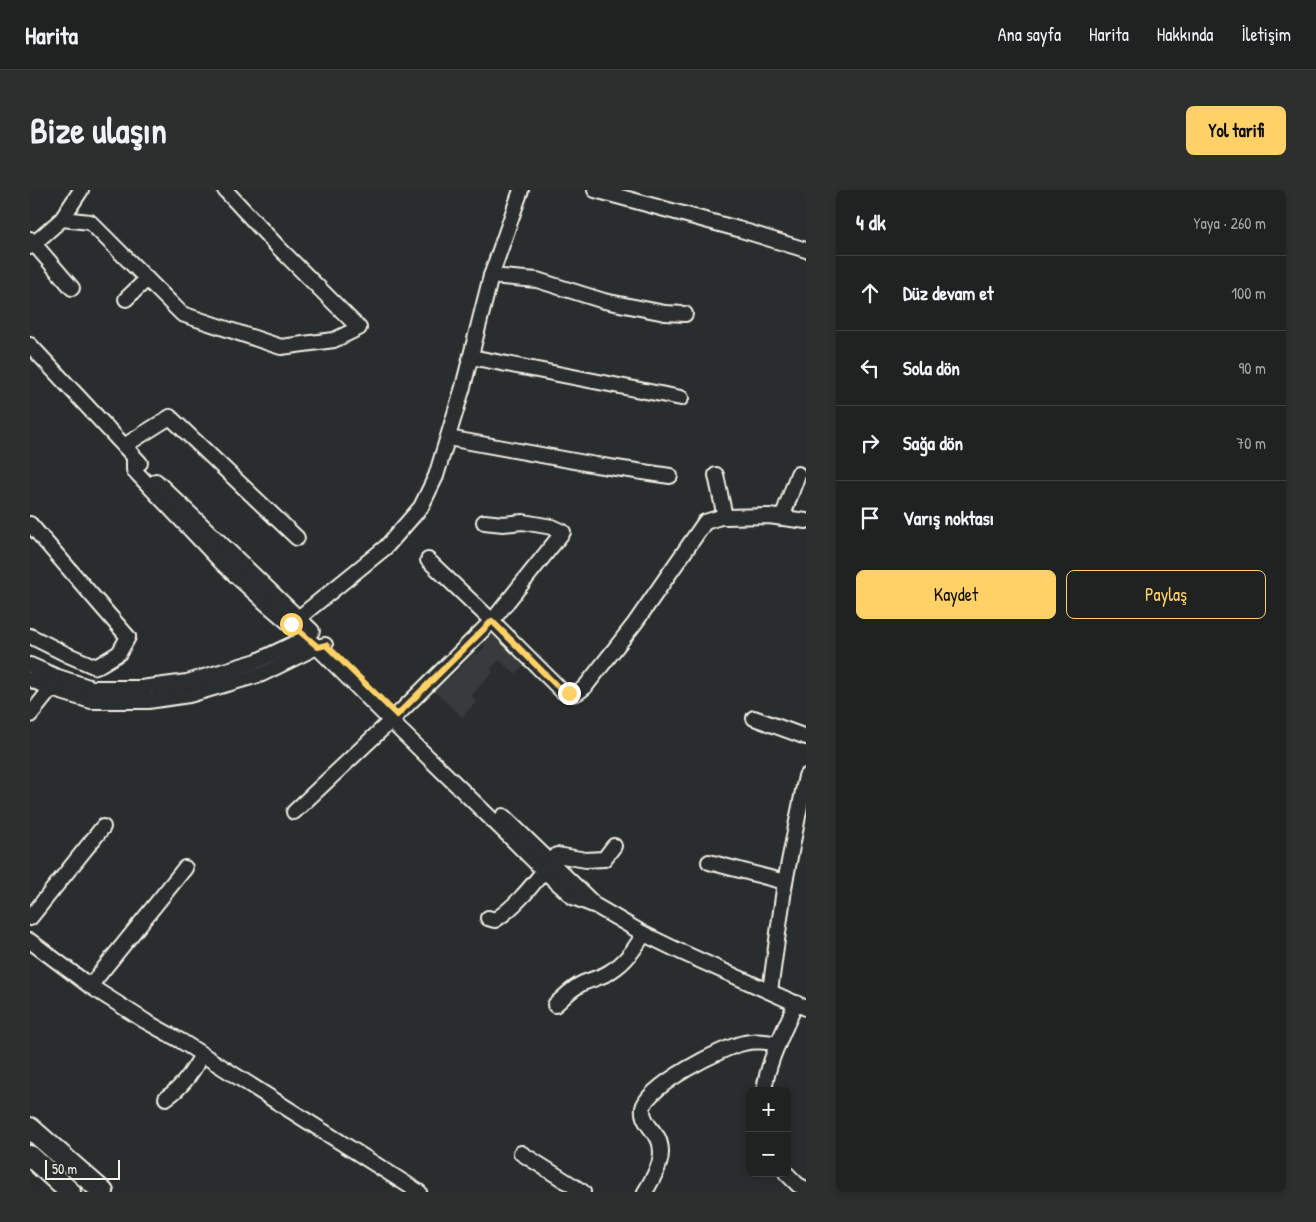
<!DOCTYPE html>
<html lang="tr">
<head>
<meta charset="utf-8">
<style>
	:root { --surface:#202222; --page:#2d2f2f; --text:#f1f3f6; --muted:#a2a4a5; --line:#3d3f40; --accent:#ffd166 }
	body { margin:0; font-family:"Patrick Hand",sans-serif; background:var(--page); color:var(--text) }
	.controls { position:absolute; right:15px; bottom:15px; display:grid; overflow:hidden; border-radius:8px; box-shadow:0 2px 8px #0003 }
	.controls button { width:45px; height:45px; display:grid; place-items:center; padding:0; border:0; border-bottom:1px solid var(--line); background:var(--surface); color:var(--text); font:25px sans-serif }
	.scale { position:absolute; left:15px; bottom:12px; width:75px; box-sizing:border-box; padding-left:5px; border:2px solid #f4f1e8; border-top:0; font-size:14px; line-height:18px; white-space:nowrap; color:#f4f1e8; -webkit-text-stroke:4px #2a2d2e; paint-order:stroke }
	.stop { position:absolute; width:15px; height:15px; margin:-11px; border:4px solid #ffd166; border-radius:50%; background:#fff }
	.stop.end { background:#ffd166; border-color:#fff; box-shadow:0 1px 5px #0008 }
	.list { margin:0; padding:0; list-style:none }
	h2 { display:flex; justify-content:space-between; align-items:center; height:65px; margin:0; padding:0 20px; font-size:21px }
	h2 small { font-size:16px; font-weight:400; color:var(--muted) }
	.list li { display:grid; grid-template-columns:32px 1fr auto; gap:15px; align-items:center; box-sizing:border-box; height:75px; padding:0 20px; border-top:1px solid var(--line) }
	.list b { display:block; font-size:19px; white-space:nowrap }
	.list em { font-size:16px; font-style:normal; color:var(--muted) }
	.actions { display:flex; gap:10px; padding:15px 20px }
	.actions a { flex:1; padding:11px 0; border:1px solid var(--accent); border-radius:8px; text-align:center; font-size:18px; color:var(--accent) }
	.actions .main { background:var(--accent); color:#111 }
	.icon { flex:none; width:28px; height:28px; fill:none; stroke:currentColor; stroke-width:2; stroke-linecap:round; stroke-linejoin:round }
	.map { position:relative; flex:none; width:776px; height:1002px; overflow:hidden; border-radius:8px }
	header { display:flex; align-items:center; gap:30px; box-sizing:border-box; height:70px; padding:0 25px; background:var(--surface); border-bottom:1px solid var(--line) }
	header strong { font-size:24px }
	nav { display:flex; gap:28px; margin-inline-start:auto; font-size:18px }
	.intro { display:flex; align-items:center; justify-content:space-between; box-sizing:border-box; height:120px; padding:0 30px }
	h1 { margin:0; font-size:35px }
	.button { padding:12px 22px; border-radius:8px; background:var(--accent); color:#111; font-size:18px; font-weight:700 }
	main { display:flex; gap:30px; padding:0 30px }
	aside { flex:1; background:var(--surface); border-radius:8px; box-shadow:0 2px 8px #0003 }
	.map>svg:first-child { display:block }
	.built { fill:#373a3a }
	.lines { fill:none; stroke-linecap:round; stroke-linejoin:round }
	.minor-casing { stroke:#f4f1e8; stroke-width:18 }
	.highway-casing { stroke:#f4f1e8; stroke-width:24 }
	.minor { stroke:#2a2d2e; stroke-width:14 }
	.highway { stroke:#2a2d2e; stroke-width:20 }
	.route { stroke:#ffd166; stroke-width:6 }
</style>
</head>
<body>
<header>
<strong>Harita</strong>
<nav><a>Ana sayfa</a><a>Harita</a><a>Hakkında</a><a>İletişim</a></nav>
</header>
<div class="intro"><h1>Bize ulaşın</h1><a class="button">Yol tarifi</a></div>
<main>
<div class="map">
<svg width="776" height="1002" viewBox="0 0 776 1002">
	<rect width="100%" height="100%" fill="#2a2d2e"/>
	<filter id="ink" filterUnits="userSpaceOnUse"><feTurbulence type="fractalNoise" baseFrequency=".02" numOctaves="2"/><feDisplacementMap in="SourceGraphic" scale="10" xChannelSelector="R" yChannelSelector="G"/><feConvolveMatrix kernelMatrix="1 2 1 2 8 2 1 2 1" color-interpolation-filters="sRGB"/></filter>
	<g filter="url(#ink)">
		<path class="built" d="M458 435 497 472 485 484 469 470 460 479 463 482 441 506 447 511 432 527 400 497 412 484 421 487 444 463 447 465 455 456 446 448Z"/>
		<g class="lines">
			<defs>
				<g id="minor">
					<path d="M565 0 708 39 776 60"/>
					<path d="M32 29 60 32 152 124 251 157 304 150 329 138 249 58 195 0"/>
					<path d="M0 49 42 98"/>
					<path d="M0 57 32 29 51 0"/>
					<path d="M461 86 507 90 574 111 635 123 655 124"/>
					<path d="M96 109 117 89"/>
					<path d="M0 155 110 273"/>
					<path d="M441 167 651 208"/>
					<path d="M418 248 566 275 640 286"/>
					<path d="M94 256 140 227 267 348"/>
					<path d="M104 267V280L192 373 239 416 287 457 371 541 478 645 508 675 543 707 566 716 614 744 649 761 776 818"/>
					<path d="M686 285 695 327"/>
					<path d="M126 291 282 441"/>
					<path d="M752 328 768 284"/>
					<path d="M0 334 98 447 89 463 66 477 38 465 0 446"/>
					<path d="M398 370 462 431 532 501C543 505 546 505 555 497L605 433 675 332 691 327H695L739 326 776 331"/>
					<path d="M261 434 356 357 391 317 406 286 433 197 461 86 491 0"/>
					<path d="M0 475 25 486 62 498H111L157 492 227 471 263 454 287 457"/>
					<path d="M0 489 21 499 61 511H118L159 505 232 484 287 457 295 455"/>
					<path d="M0 525 21 499 24 491"/>
					<path d="M724 528 776 547"/>
					<path d="M264 622 367 525 462 431 533 342 522 337 493 332 473 334 454 332"/>
					<path d="M473 626 562 712"/>
					<path d="M679 672 755 692"/>
					<path d="M0 728 73 637"/>
					<path d="M458 728 465 730C491 713 507 688 527 665L556 670 574 669 584 656"/>
					<path d="M0 751 60 796 115 831 151 851 389 1002"/>
					<path d="M60 796 155 678"/>
					<path d="M740 801 755 692 776 586"/>
					<path d="M525 815C534 807 542 798 553 793 562 789 573 787 581 781 596 772 605 758 614 744"/>
					<path d="M734 901C738 870 754 841 766 813"/>
					<path d="M136 908C153 897 162 882 172 865"/>
					<path d="M491 963 553 1002"/>
					<path d="M756 983 768 995 776 999"/>
					<path d="M615 1002C624 986 637 968 628 948 625 944 622 940 619 936 615 930 612 925 613 918 617 896 693 857 714 853 726 850 737 852 748 854"/>
				</g>
				<g id="highway">
					<path d="M0 938 73 1002"/>
					<path d="M0 966 40 1002"/>
				</g>
			</defs>
			<use href="#minor" class="minor-casing"/>
			<use href="#highway" class="highway-casing"/>
			<use href="#minor" class="minor"/>
			<use href="#highway" class="highway"/>
		</g>
	</g>
	<g class="lines" filter="url(#ink)">
		<path class="route" d="M261 434 288 457 296 455 367 525 462 431 532 501 539 503"/>
	</g>
</svg>
<div class="controls">
<button>+</button>
<button>−</button>
</div>
<div class="scale">50 m</div>
<div class="stop" style="left:261px;top:434px"></div>
<div class="stop end" style="left:539px;top:503px"></div>
</div>
<aside>
<h2>4 dk<small>Yaya · 260 m</small></h2>
<ul class="list">
<li><svg class="icon" aria-label="ahead" viewBox="0 0 24 24"><path d="M12 20V5M6 11l6-6 6 6"/></svg><div><b>Düz devam et</b></div><em>100 m</em></li>
<li><svg class="icon" aria-label="left" viewBox="0 0 24 24"><path d="M17 20v-9H6M10 6l-5 5 5 5"/></svg><div><b>Sola dön</b></div><em>90 m</em></li>
<li><svg class="icon" aria-label="right" viewBox="0 0 24 24"><path d="M7 20v-9h11M14 6l5 5-5 5"/></svg><div><b>Sağa dön</b></div><em>70 m</em></li>
<li><svg class="icon" aria-label="arrive" viewBox="0 0 24 24"><path d="M6 21V4h12l-3 4 3 4H6"/></svg><div><b>Varış noktası</b></div></li>
</ul>
<div class="actions"><a class="main">Kaydet</a><a>Paylaş</a></div>
</aside>
</main>
</body>
</html>
